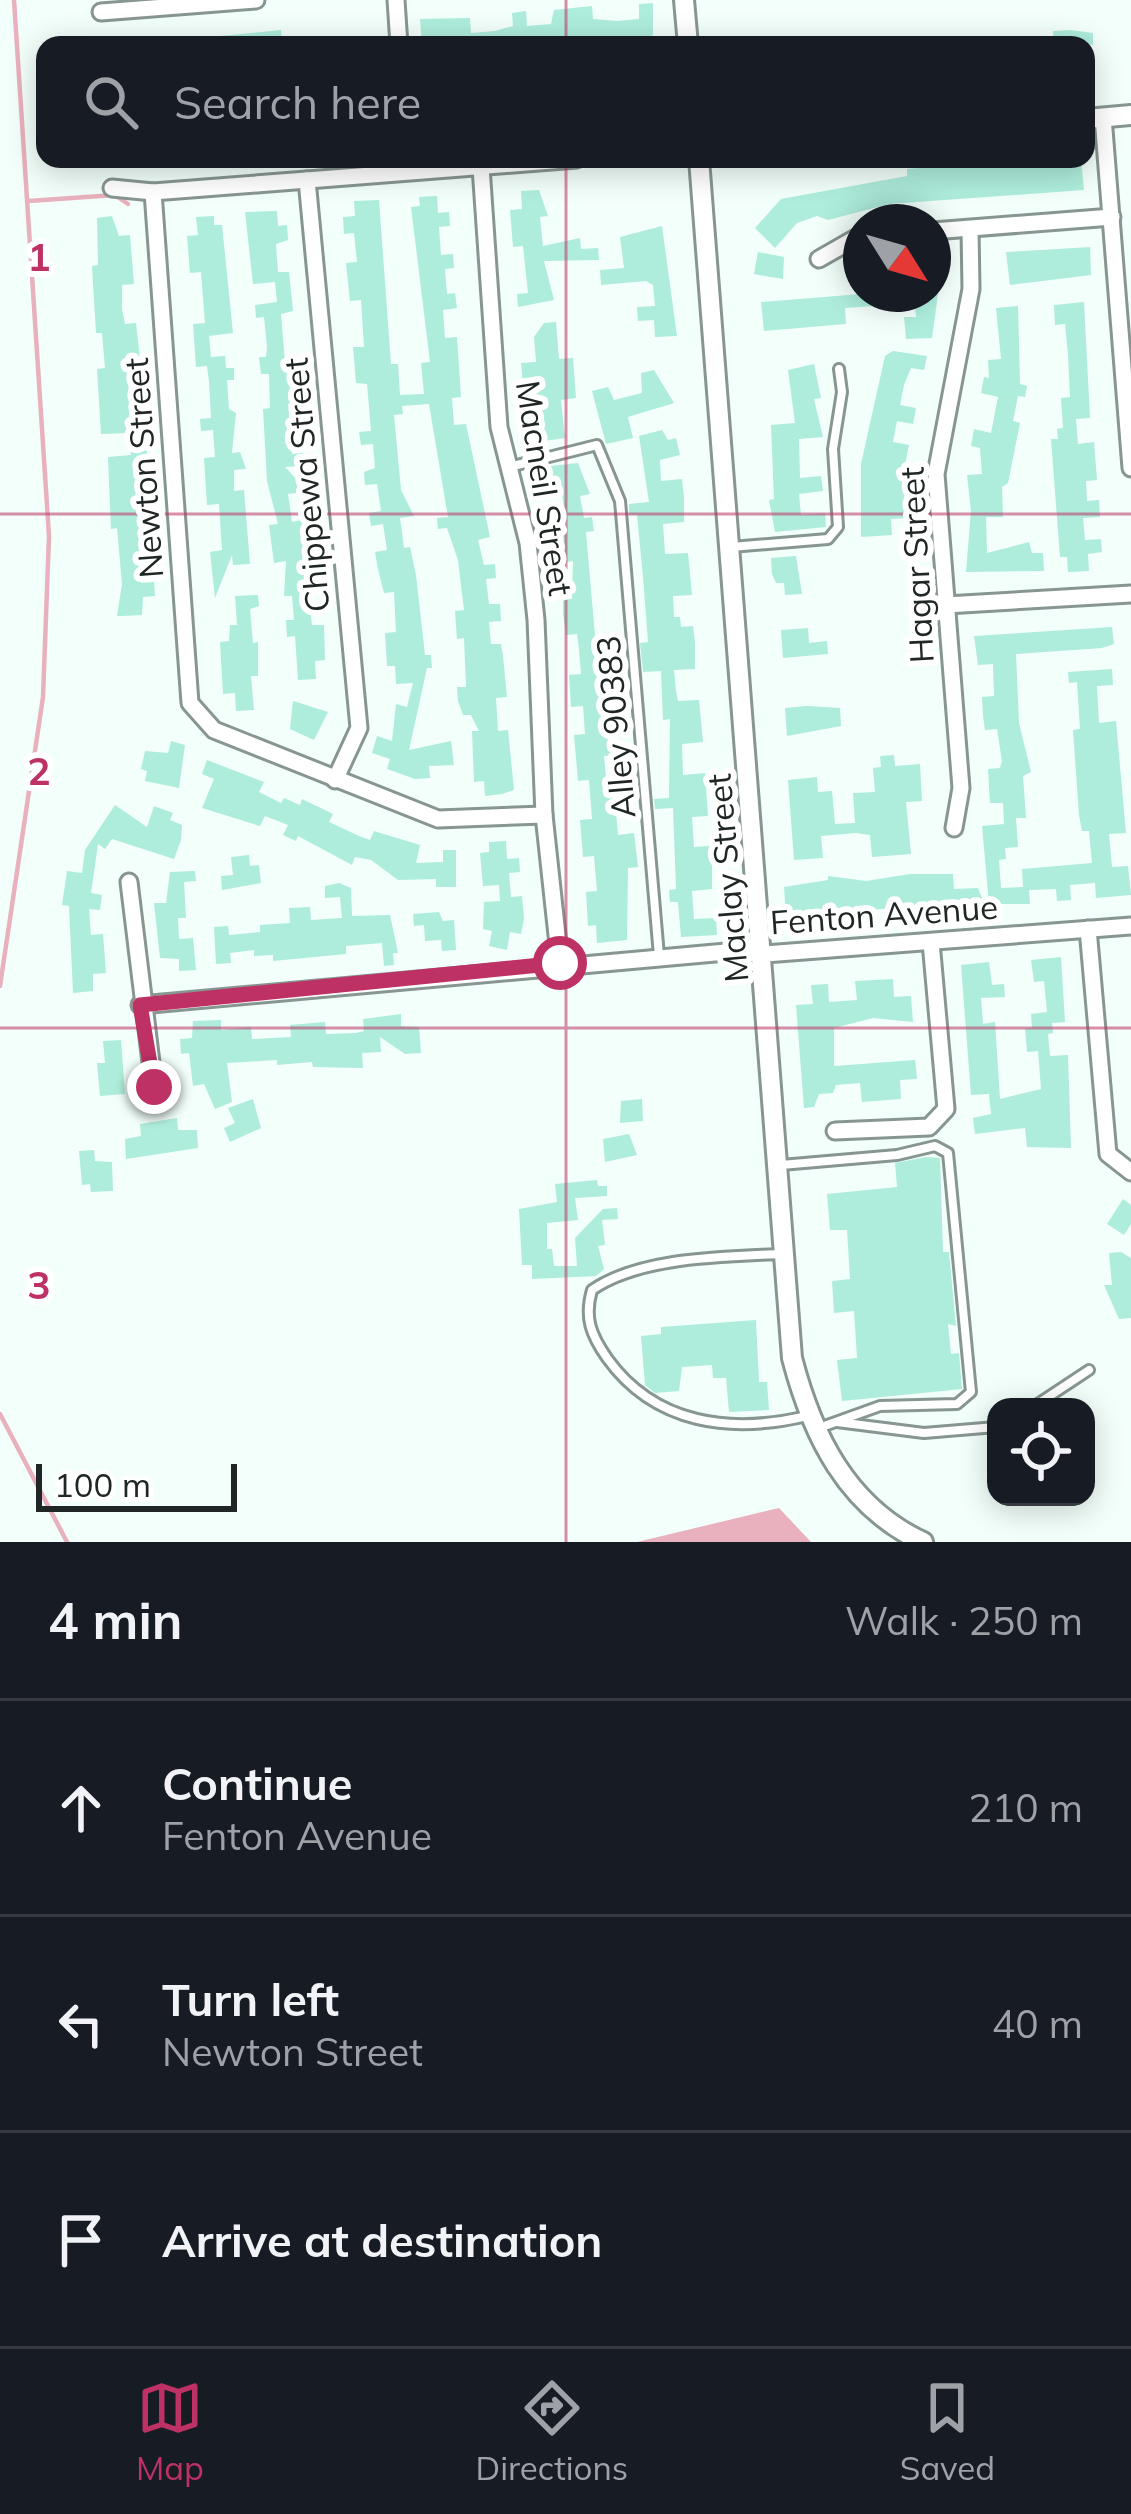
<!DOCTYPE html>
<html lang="en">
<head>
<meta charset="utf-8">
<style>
	:root { --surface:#171b24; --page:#242831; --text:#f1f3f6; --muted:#9ea1a6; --line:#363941; --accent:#be3164 }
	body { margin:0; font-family:Mulish,sans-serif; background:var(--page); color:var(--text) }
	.controls { position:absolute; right:36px; bottom:36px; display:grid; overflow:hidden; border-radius:24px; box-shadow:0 6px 30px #0003 }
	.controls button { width:108px; height:108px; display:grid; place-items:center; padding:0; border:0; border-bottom:3px solid var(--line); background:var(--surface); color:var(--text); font:60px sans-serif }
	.compass { position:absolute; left:843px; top:204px; width:108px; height:108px; border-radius:50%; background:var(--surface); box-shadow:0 6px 30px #0003; rotate:127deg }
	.scale { position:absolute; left:36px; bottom:30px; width:201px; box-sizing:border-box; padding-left:12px; border:6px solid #202625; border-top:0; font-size:33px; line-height:42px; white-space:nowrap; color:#202625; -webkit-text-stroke:9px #fff; paint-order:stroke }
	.stop { position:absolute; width:36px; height:36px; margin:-27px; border:9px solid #be3164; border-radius:50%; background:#fff }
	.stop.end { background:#be3164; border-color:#fff; box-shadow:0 3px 12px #0008 }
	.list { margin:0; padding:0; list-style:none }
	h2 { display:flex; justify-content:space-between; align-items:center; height:156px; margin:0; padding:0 48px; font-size:51px }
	h2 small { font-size:39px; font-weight:400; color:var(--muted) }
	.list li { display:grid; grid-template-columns:78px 1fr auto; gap:36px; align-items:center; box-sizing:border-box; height:216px; padding:0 48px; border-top:3px solid var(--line) }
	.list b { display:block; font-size:45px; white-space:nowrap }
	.list p { margin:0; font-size:39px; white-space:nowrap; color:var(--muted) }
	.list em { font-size:39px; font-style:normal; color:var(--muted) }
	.icon { flex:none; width:66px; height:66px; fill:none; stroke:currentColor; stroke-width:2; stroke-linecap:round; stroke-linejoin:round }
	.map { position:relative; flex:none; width:1131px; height:1542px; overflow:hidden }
	.search { position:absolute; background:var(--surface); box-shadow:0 6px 30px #0003; left:36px; right:36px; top:36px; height:132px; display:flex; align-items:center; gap:30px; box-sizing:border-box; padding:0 42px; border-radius:24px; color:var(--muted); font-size:45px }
	.sheet { height:804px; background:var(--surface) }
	nav { display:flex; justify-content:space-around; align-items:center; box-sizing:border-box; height:168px; border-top:3px solid var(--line); background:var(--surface); font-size:33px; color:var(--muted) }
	nav a { display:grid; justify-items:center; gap:6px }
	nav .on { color:var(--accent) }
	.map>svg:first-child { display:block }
	.water { fill:#e9b0bd }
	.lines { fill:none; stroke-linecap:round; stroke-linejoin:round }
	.stream { stroke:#e9b0bd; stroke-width:4.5 }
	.building { fill:#aeeddc }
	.service-casing { stroke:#879691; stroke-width:14 }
	.minor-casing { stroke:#879691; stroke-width:21 }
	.tertiary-casing { stroke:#879691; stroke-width:24 }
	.service { stroke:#fff; stroke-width:8 }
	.minor { stroke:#fff; stroke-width:15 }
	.tertiary { stroke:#fff; stroke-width:18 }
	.route { stroke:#be3164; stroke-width:15 }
	.grid { fill:none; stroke:#be3164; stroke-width:3; stroke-opacity:0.55 }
	.labels { text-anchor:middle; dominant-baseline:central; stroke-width:12; stroke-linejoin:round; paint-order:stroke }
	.street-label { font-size:33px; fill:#202625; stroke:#fff }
	.grid-label { font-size:39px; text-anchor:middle; font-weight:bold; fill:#be3164; stroke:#fff; stroke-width:12; stroke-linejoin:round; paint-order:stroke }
</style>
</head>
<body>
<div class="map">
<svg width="1131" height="1542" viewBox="0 0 1131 1542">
	<rect width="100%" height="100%" fill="#f2fffb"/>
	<path class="water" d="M779 1508 811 1542H637Z"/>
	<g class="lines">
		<g class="stream">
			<path d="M29 201 115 195 128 204"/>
			<path d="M0 986 43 697 49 536 14 0"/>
			<path d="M0 1414 67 1542"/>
		</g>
	</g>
	<g class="building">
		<path d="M653 3V35L640 40 422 45 420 19 470 18 471 33 495 31 513 26 512 13 526 11 527 26 551 24 554 10 592 6 593 19 617 21 639 19V4Z"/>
		<path d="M281 30 282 45H211L210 37Z"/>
		<path d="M1070 30 1093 33V45H1054L1053 31Z"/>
		<path d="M1081 159 1084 190 889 204 828 220 817 216 797 223 775 248 755 228 781 199 907 176V169L981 163 1016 167Z"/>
		<path d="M539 190 548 216 540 217 543 246 580 238 581 249 598 248 599 260 544 261 554 300 518 307 517 294 528 293 523 246 513 247 510 210 522 209 521 191Z"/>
		<path d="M437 196 438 213 449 212 450 226 439 227 441 255 453 254 454 268 445 269 447 294 455 293 457 308 443 310 445 338 457 337 461 397 452 398 454 425 466 424 490 537 478 540 484 565 495 564 496 578 486 579 489 604H500L501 621 489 622 491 644H501L503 656 507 697 496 698 498 731 508 730 514 790 502 794 485 796 484 781 474 782 472 731H479L471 715H463L458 701 457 687H466L464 638 457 639 455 611 464 610 458 560 447 528 438 529 437 518 448 517 429 404 402 406 403 414 394 415 401 490 414 516 400 518 404 548 410 547 416 575 425 655H431L432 668H427L409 750 451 741 454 765 429 766 430 778 415 779 387 769 390 759 372 753 377 736 392 741 396 704 407 707 413 683 396 684 395 666H387L385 633 396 632 394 592 384 593 378 569 375 552 387 550 383 524 371 526 369 513 381 511 377 484 365 485 364 472 375 468 373 444 361 445 359 432 371 431 367 384 356 383 353 347H364L361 300 350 301 346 263 357 262 354 233 344 234 343 217 355 216 354 201 379 200 391 364H398L400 395 424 394 421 363 430 362 411 207 420 206 419 197Z"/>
		<path d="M277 211 278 226 287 225 288 240 276 244 278 272H289L293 311 281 314 285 363 297 362 300 403 288 404 292 454 303 453 304 466 285 467 298 481 296 493 288 494 292 522 301 520 316 563 317 577 306 578 312 625H324L325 660 315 661 316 679 298 680 295 636 287 637 286 620H294L292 596H284L286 561 274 563 269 525 278 524 267 481 263 409 270 408 269 374H261L259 357H266L267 347 264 317 256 318 255 305 277 302 275 282 253 284 245 212Z"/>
		<path d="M112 216 119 236 130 235 134 284 122 285V309L125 324 136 323 142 377 129 378 128 392 132 421 145 420 148 470 136 471 141 510 151 509 153 552 140 553 139 560 141 583 154 582 155 596 143 597 142 615 122 616H117L122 584 117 528 111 529 108 457 131 455 129 433 101 434 97 369 105 368 102 333H96L92 266 98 265 97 218Z"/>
		<path d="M214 216V225H222L233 333 209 336 211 357 225 356 226 368H234V380H227L229 409 236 413 232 453 240 452 246 469 234 470V491L244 490 250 564 233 565 232 555 215 598 210 552 222 550 219 504 207 505 204 458 215 457 213 430 201 431 200 419 211 418 209 382 207 366 196 367 193 324 205 323 201 272 190 273 187 236 198 235 196 217Z"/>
		<path d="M662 226 677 336 655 337 654 320 638 321 637 307 655 306 653 285 646 281 601 285 600 270 624 268 620 237Z"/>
		<path d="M1090 247 1091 275 1010 285 1006 252Z"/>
		<path d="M758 252 784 257 783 279 754 274Z"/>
		<path d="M861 294H875L876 306 845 308 846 324 764 331 761 302Z"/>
		<path d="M914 294H938L932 338 906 339 904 317H916Z"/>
		<path d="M1084 302 1090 418 1076 419 1078 444 1094 442 1097 480 1086 481 1087 501 1099 500 1100 517 1083 518 1085 540 1101 539 1102 552 1088 554 1089 571 1068 572 1067 557H1060L1051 439H1058L1057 429 1063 428 1061 398 1070 397 1068 354 1065 324 1055 325 1054 305Z"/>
		<path d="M1018 306 1020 384 1027 386 1025 397 1018 396 1013 421 1020 423 1008 483 1002 487 1003 517H986L987 553 1029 542 1032 553H1043L1044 571 966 572 971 511 967 475 982 474 980 448 971 446 974 429 991 433 998 397 981 393 984 377 989 378 988 360 1001 359 996 308Z"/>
		<path d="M556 322 559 359 573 358 576 398 561 400 565 438 530 443 528 431 538 430 539 418 536 395 524 396 521 363 536 362 534 337 544 323Z"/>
		<path d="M893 351 927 356 924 370 911 368 904 385 900 405 916 408 913 424 897 421 893 442 909 445 902 480 907 518 891 519 892 535 861 537V464L885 356Z"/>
		<path d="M814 364 821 398 814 399 823 437 799 439 800 478 821 476 823 491 799 494 801 515 825 513 826 527 775 532 769 500 774 499 771 425 795 423 788 370Z"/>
		<path d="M654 370 674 403 628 417 633 438 606 444 592 391 608 387 614 400 642 393 641 373Z"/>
		<path d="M662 430 668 440 676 438 680 455 660 460 661 481 682 479 684 497V522L663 524 665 554 688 553 692 595 673 596 674 617H680L681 627 693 626 695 643V669L674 670 676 691 678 701 699 700 703 742 682 744 683 775 705 773 708 816 692 817 694 847 710 846 712 864V889L692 891 694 919 716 918 717 935 681 937 678 902H670L669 890 676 889 673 808 655 809 654 799 669 798 670 719 663 720 661 671 643 672 640 643 648 642 643 577 637 515H629V504L649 502 639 436Z"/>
		<path d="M578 463 590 494 580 496 584 518 592 517 594 531 586 532 598 670H606L607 689 625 688 626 701 611 702 613 726 624 725 625 736 614 737 616 755 604 756 607 789H614L618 835 634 833 638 867 628 868 627 940 597 943 596 925 588 926 586 892 597 891 594 856 583 857 580 820 592 819 589 780 578 781 574 735 585 734 583 706 571 707 569 675 581 674 579 650 577 634 566 635 563 614V599H572L573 561 561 563 555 527 567 525 562 495 553 497 541 467Z"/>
		<path d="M796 556 802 594 785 595 784 583H776L772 574 771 558Z"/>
		<path d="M258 595 259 606 250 609 253 643 258 642V676H251L254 710 236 711 235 693 223 694 220 642 229 641 230 625H237L235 596Z"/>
		<path d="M1112 627 1114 644 1102 648 1016 654 1019 723 1031 772 1023 776 1026 818H1016L1018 847 1005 848 1006 859 999 860 1001 888 1023 887 1022 869 1092 863 1089 831H1082L1079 815 1073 730 1080 729 1077 682 1069 683 1068 672 1112 669 1113 685 1097 686 1099 723 1116 721 1126 833 1109 834 1112 867 1128 866 1131 895 1096 898 1095 883 1070 885 1071 900 1057 901 1056 889 1029 890 1030 904H989L982 826 1004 824 1003 803H990L988 769 1000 768 1002 761 997 729 985 730 983 716 982 697 994 696 993 664 978 665 974 636Z"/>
		<path d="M808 628 809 643 827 641 828 654 783 658 781 630Z"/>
		<path d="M293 701 328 712 314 740 290 729Z"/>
		<path d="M807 706 840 708 841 726 787 736 785 708Z"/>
		<path d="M171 741 185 745 179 788 145 781 147 771 141 769 145 751 168 753Z"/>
		<path d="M894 755 895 766 920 764 922 801 906 802 911 854 872 857 870 835 855 833 821 836 823 858 794 860 788 780 817 777 818 792 832 791 835 824 855 823 853 793 875 792 873 768 881 767 880 756Z"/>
		<path d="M207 760 264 782 259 792 281 803 284 798 300 805 302 799 333 814 329 822 359 836 370 840 374 831 420 845 416 863 443 862V850H456V887H436V879L398 880 371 860 355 857 352 865 298 836 296 841 283 835 288 825 265 816 260 826 202 808 214 779 202 774Z"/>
		<path d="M115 805 147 827 154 806 173 813 170 820 182 825 181 840 174 859 112 839 105 849 98 844 91 893 102 895 100 910 89 909 91 935 103 934 106 973 93 974V991L73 993 69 906 62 905 67 871 82 873 85 850Z"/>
		<path d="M506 841 507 859 519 858 520 872 509 873 511 897 522 896 524 918 521 934 510 932 507 950 489 946 492 931 483 929 484 902 500 901 499 885 483 886 480 853 489 852V842Z"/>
		<path d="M249 855 250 866 259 865 261 883 222 890 221 876 233 875 231 857Z"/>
		<path d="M195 871 196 881 184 882 186 918H178L179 939 193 938 196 970 179 971V959L160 958 154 903H166L170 872Z"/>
		<path d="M910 874H953L954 889 978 888 985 906 932 905V912L898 914 897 908 868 910V916L854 918 853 911 824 913V920L810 921V914L786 916 784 887 828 880V876L866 881Z"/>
		<path d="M339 883 351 888 352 916 390 915 398 953H393L394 965 384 966 382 943 346 946V954L273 961V955L254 956V950L230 953 231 963 216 964 214 927 228 926 229 935 260 932V925L290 923 289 908 310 907 311 920 342 918 340 897 325 898V886Z"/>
		<path d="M439 912 443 921 454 920 456 950 442 951 441 940 425 941 424 925 414 926 413 914Z"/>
		<path d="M1061 957 1065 1022 1052 1023 1053 1033 1048 1034 1050 1056 1068 1055 1071 1148 1027 1147 1025 1128 975 1134 973 1118 991 1114 989 1094 971 1095 961 965 989 962 992 985 1004 984 1005 997 981 998 983 1024 995 1022 1000 1099 1041 1089 1038 1051 1027 1052 1025 1028H1032L1031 1014 1047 1012 1044 981 1034 982 1031 960Z"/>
		<path d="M893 979 894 997 911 996 913 1022 873 1018 834 1028V1066L915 1060 917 1079 900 1080 901 1099 862 1102 860 1083 836 1085 833 1093 819 1094 814 1107 804 1108 796 1005 813 1004 811 985 828 984 829 1002 857 1000 855 981Z"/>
		<path d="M401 1014V1026L419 1027 421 1053 405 1054 380 1037 381 1052 362 1053 363 1068 313 1067 312 1062 277 1065V1060L227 1063 232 1102 215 1109 204 1084 193 1086 189 1053 181 1054 180 1039 192 1038 193 1021 221 1020V1030L251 1027 252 1039 291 1037 290 1025 325 1022 326 1034 356 1033 364 1031 363 1019Z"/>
		<path d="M121 1040 125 1094 100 1096 97 1063H105L103 1041Z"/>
		<path d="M253 1099 261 1128 230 1142 224 1128 235 1123 228 1108Z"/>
		<path d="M642 1099 643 1121 620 1123 621 1101Z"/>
		<path d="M177 1118 178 1130H197L198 1148 126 1159 125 1139 141 1136 140 1124Z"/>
		<path d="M629 1134 637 1155 605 1162 603 1139Z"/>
		<path d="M94 1150 95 1161 112 1162 113 1191 91 1192 90 1184 82 1185 79 1151Z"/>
		<path d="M926 1157 940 1158 943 1252H949L956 1326 948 1324 951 1354 959 1353 962 1389 842 1401 837 1360 857 1358 854 1311 834 1313 832 1281 850 1279 847 1230H830L827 1194 897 1187 895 1163Z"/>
		<path d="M597 1180 598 1186H607V1196L575 1198 578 1220 547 1223V1249H552L554 1266H577L575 1238 603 1209 617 1208 618 1219 602 1220 605 1245 598 1246 604 1269 596 1276 532 1279V1265H522L519 1209 557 1202 555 1184Z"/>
		<path d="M1123 1199 1131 1205V1224L1124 1235 1107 1224Z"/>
		<path d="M1121 1252 1131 1258V1318L1119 1319 1104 1285H1112L1109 1253Z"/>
		<path d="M756 1320 759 1382H767L769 1410 729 1412 726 1378H713L712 1365 682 1367 679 1391 655 1393 645 1385 641 1336 661 1334V1327Z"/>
	</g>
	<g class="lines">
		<defs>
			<g id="service">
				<path d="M509 467 597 445 620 501 659 956"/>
				<path d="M731 547 828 539 838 527 833 449 842 392 839 369"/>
				<path d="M781 1165 897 1155 935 1146 948 1153 971 1392 957 1404 880 1406 816 1429"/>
				<path d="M781 1254C721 1257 640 1257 592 1290 584 1318 591 1335 607 1358 655 1425 731 1434 807 1416"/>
				<path d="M1033 1407 1089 1370"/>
				<path d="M837 1422 924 1433 996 1427"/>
			</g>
			<g id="minor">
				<path d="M396 0 399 45"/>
				<path d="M101 12 256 0"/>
				<path d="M1103 117 1131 468"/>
				<path d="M481 167 499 427 528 543 536 620 544 815 560 963"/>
				<path d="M307 180 359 728 335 780"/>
				<path d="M112 188 153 192 577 159"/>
				<path d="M153 192 190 703 214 730 438 819 544 815"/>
				<path d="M933 231 1112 217"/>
				<path d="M819 259 861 235"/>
				<path d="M946 605 1131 594"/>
				<path d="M954 828 961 788 936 474 971 289 970 229"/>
				<path d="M129 882 154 1087"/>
				<path d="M1088 929 1108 1154 1131 1172"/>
				<path d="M140 1005 737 951 765 954 1131 926"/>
				<path d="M835 1131 929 1127 946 1109 931 942"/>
			</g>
			<g id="tertiary">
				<path d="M684 0 688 45"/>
				<path d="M1086 119 1131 115"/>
				<path d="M699 159 792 1358C812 1435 847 1507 923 1542"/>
			</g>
		</defs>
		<use href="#service" class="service-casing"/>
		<use href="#minor" class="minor-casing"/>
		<use href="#tertiary" class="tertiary-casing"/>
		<use href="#service" class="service"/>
		<use href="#minor" class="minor"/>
		<use href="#tertiary" class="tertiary"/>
	</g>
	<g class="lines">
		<path class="route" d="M154 1087 140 1005 560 963"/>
	</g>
	<path class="grid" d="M566 0V45M566 159V1542M0 514H1131M0 1028H1131"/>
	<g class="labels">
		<g class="street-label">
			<text transform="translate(143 468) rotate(-94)">Newton Street</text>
			<text transform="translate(306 485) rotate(-95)">Chippewa Street</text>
			<text transform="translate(545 488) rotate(81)">Macneil Street</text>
			<text transform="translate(916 565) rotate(-93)">Hagar Street</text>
			<text transform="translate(615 727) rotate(-95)">Alley 90383</text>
			<text transform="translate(727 878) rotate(-95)">Maclay Street</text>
			<text transform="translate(884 914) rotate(-4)">Fenton Avenue</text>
		</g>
	</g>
	<g class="grid-label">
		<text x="39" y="271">1</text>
		<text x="39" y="785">2</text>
		<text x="39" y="1299">3</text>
	</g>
</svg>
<div class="controls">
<button><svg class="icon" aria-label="locate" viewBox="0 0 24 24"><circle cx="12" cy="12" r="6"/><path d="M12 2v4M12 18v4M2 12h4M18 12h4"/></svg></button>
</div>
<svg class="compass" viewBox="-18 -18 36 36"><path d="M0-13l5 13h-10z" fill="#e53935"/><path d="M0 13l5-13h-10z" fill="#9ea1a6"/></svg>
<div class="scale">100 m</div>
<div class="stop" style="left:560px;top:963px"></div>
<div class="stop end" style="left:154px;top:1087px"></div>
<div class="search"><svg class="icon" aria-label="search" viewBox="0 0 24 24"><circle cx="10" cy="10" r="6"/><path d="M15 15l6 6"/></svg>Search here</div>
</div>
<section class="sheet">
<h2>4 min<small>Walk · 250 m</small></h2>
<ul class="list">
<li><svg class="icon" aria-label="ahead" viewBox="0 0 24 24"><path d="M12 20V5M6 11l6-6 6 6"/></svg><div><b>Continue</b><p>Fenton Avenue</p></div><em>210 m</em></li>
<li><svg class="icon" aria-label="left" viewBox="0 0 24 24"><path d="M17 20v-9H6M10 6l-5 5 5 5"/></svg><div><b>Turn left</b><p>Newton Street</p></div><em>40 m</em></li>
<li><svg class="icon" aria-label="arrive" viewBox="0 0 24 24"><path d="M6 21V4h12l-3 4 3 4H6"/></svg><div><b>Arrive at destination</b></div></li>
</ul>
</section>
<nav>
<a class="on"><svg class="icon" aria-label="map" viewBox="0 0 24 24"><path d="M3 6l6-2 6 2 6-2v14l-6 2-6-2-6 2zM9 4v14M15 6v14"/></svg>Map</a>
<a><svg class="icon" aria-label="directions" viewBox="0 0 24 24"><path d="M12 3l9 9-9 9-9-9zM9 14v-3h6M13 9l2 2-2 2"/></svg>Directions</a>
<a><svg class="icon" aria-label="saved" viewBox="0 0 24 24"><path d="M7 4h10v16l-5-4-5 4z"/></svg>Saved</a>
</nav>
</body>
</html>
